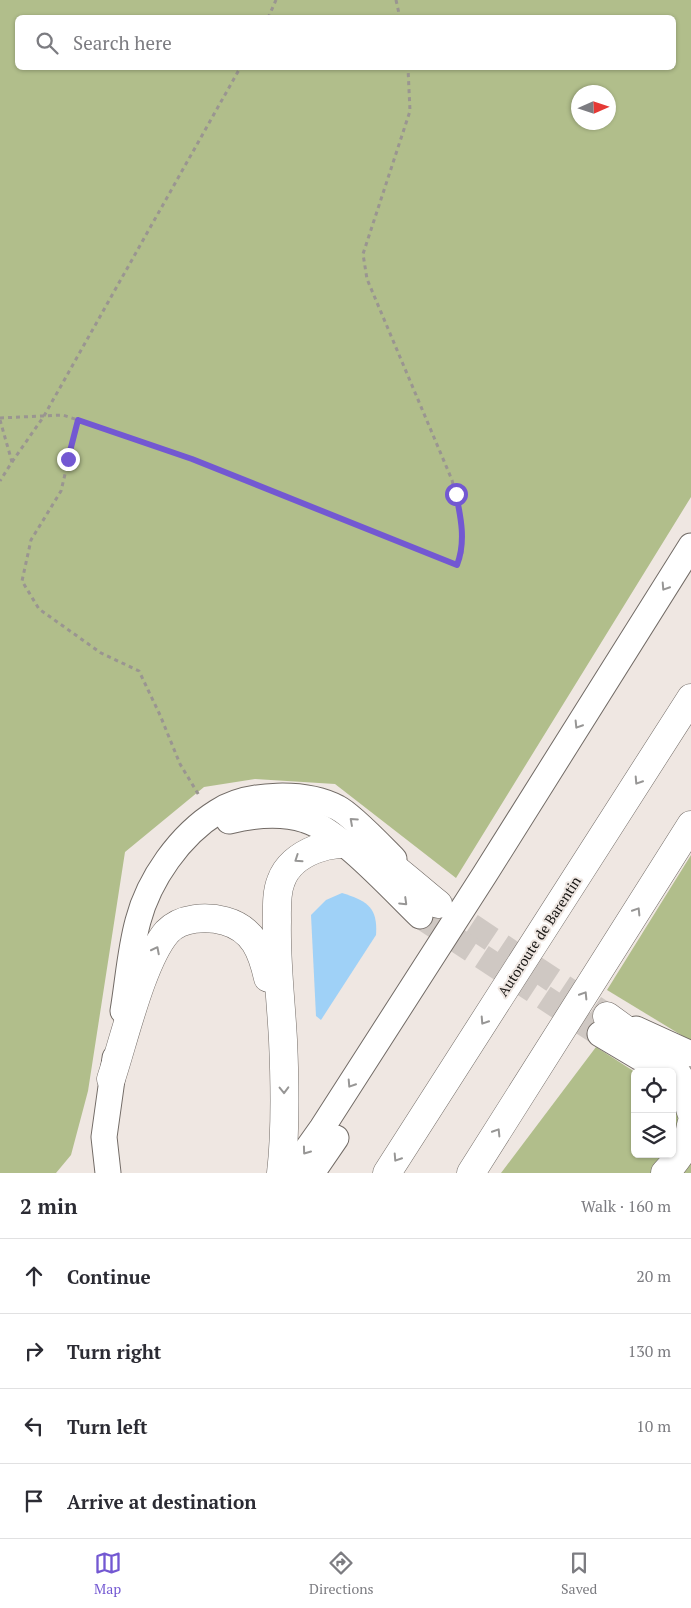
<!DOCTYPE html>
<html lang="en">
<head>
<meta charset="utf-8">
<style>
	:root { --surface:#fff; --page:#f7f7f7; --text:#2b2b33; --muted:#7c7c81; --line:#e1e1e2; --accent:#7358d2 }
	body { margin:0; font-family:"PT Serif",serif; background:var(--page); color:var(--text) }
	.controls { position:absolute; right:15px; bottom:15px; display:grid; overflow:hidden; border-radius:8px; box-shadow:0 1px 4px #0004 }
	.controls button { width:45px; height:45px; display:grid; place-items:center; padding:0; border:0; border-bottom:1px solid var(--line); background:var(--surface); color:var(--text); font:25px sans-serif }
	.compass { position:absolute; left:571px; top:85px; width:45px; height:45px; border-radius:50%; background:var(--surface); box-shadow:0 1px 4px #0004; rotate:87deg }
	.stop { position:absolute; width:15px; height:15px; margin:-11px; border:4px solid #7358d2; border-radius:50%; background:#fff }
	.stop.end { background:#7358d2; border-color:#fff; box-shadow:0 1px 5px #0008 }
	.list { margin:0; padding:0; list-style:none }
	h2 { display:flex; justify-content:space-between; align-items:center; height:65px; margin:0; padding:0 20px; font-size:21px }
	h2 small { font-size:16px; font-weight:400; color:var(--muted) }
	.list li { display:grid; grid-template-columns:32px 1fr auto; gap:15px; align-items:center; box-sizing:border-box; height:75px; padding:0 20px; border-top:1px solid var(--line) }
	.list b { display:block; font-size:19px; white-space:nowrap }
	.list em { font-size:16px; font-style:normal; color:var(--muted) }
	.icon { flex:none; width:28px; height:28px; fill:none; stroke:currentColor; stroke-width:2; stroke-linecap:round; stroke-linejoin:round }
	.map { position:relative; flex:none; width:691px; height:1173px; overflow:hidden }
	.search { position:absolute; background:var(--surface); box-shadow:0 1px 4px #0004; left:15px; right:15px; top:15px; height:55px; display:flex; align-items:center; gap:12px; box-sizing:border-box; padding:0 18px; border-radius:8px; color:var(--muted); font-size:19px }
	.sheet { height:365px; background:var(--surface) }
	nav { display:flex; justify-content:space-around; align-items:center; box-sizing:border-box; height:70px; border-top:1px solid var(--line); background:var(--surface); font-size:14px; color:var(--muted) }
	nav a { display:grid; justify-items:center; gap:2px }
	nav .on { color:var(--accent) }
	.map>svg:first-child { display:block }
	.green { fill:#b1be8b; fill-rule:evenodd }
	.water { fill:#9fd1f7 }
	.lines { fill:none; stroke-linecap:round; stroke-linejoin:round }
	.secondary-tunnel { stroke:#cfc8c3; stroke-width:25; stroke-dasharray:25 12; stroke-linecap:butt }
	.secondary-casing { stroke:#726b66; stroke-width:27 }
	.motorway-casing { stroke:#726b66; stroke-width:29 }
	.path { stroke:#9a9591; stroke-width:3; stroke-dasharray:4 4; stroke-linecap:butt }
	.secondary { stroke:#fff; stroke-width:25 }
	.motorway { stroke:#fff; stroke-width:28 }
	.oneway { stroke:#979695 }
	.route { stroke:#7358d2; stroke-width:6 }
	.labels { text-anchor:middle; dominant-baseline:central; stroke-width:4; stroke-linejoin:round; paint-order:stroke }
	.street-label { font-size:14px; fill:#171513; stroke:#efe7e2 }
</style>
</head>
<body>
<div class="map">
<svg width="691" height="1173" viewBox="0 0 691 1173">
	<rect width="100%" height="100%" fill="#efe7e2"/>
	<g class="green">
		<path d="M0 0H691V497L456 878 335 784 255 779 204 787 125 852 88 1091 71 1155 56 1173H0ZM18 18H674V68H18ZM608 92V122H578V92Z"/>
		<path d="M691 855V1041L607 990Z"/>
		<path d="M596 1047 635 1072V1154H672V1095L691 1128V1173H501Z"/>
	</g>
	<path class="water" d="M342 893C367 901 378 907 376 935L321 1020 316 1016 311 915 326 900Z"/>
	<g class="lines">
		<g class="secondary-tunnel">
			<path d="M440 905 607 1016"/>
			<path d="M420 916 600 1034"/>
		</g>
		<defs>
			<g id="secondary">
				<path d="M229 821C254 815 280 812 305 820 339 830 393 890 420 916"/>
				<path d="M123 1011C128 981 130 950 138 921 149 879 180 835 217 812 248 792 306 791 338 808 352 815 382 847 394 859"/>
				<path d="M636 1029 691 1054"/>
				<path d="M600 1034 664 1072"/>
				<path d="M108 1173 104 1137 115 1058"/>
				<path d="M290 1173 322 1128 485 874 691 546"/>
				<path d="M312 1173 336 1138"/>
			</g>
			<g id="motorway">
				<path d="M607 1016 670 1062 682 1082 691 1112"/>
				<path d="M111 1079C124 1040 142 961 167 932 181 917 207 916 225 921 254 929 262 952 268 978"/>
				<path d="M281 1173C286 1130 285 1084 283 1040 281 1001 276 962 277 922 277 909 276 893 281 881 291 852 335 837 362 847 380 853 420 890 438 904"/>
				<path d="M387 1173 691 698"/>
				<path d="M471 1173 691 825"/>
				<path d="M665 1173C679 1158 688 1145 691 1125"/>
			</g>
		</defs>
		<use href="#secondary" class="secondary-casing"/>
		<use href="#motorway" class="motorway-casing"/>
		<g class="path">
			<path d="M396 0 400 18"/>
			<path d="M268 18 276 0"/>
			<path d="M0 418 63 415 193 459 457 565 462 553V522L452 480 367 279 363 254 410 111 408 68"/>
			<path d="M0 420 12 462 0 481"/>
			<path d="M78 420 61 491 31 540 22 581 39 609 101 653 139 671 160 715 180 764 200 797"/>
			<path d="M12 462 44 416 240 68"/>
		</g>
		<use href="#secondary" class="secondary"/>
		<use href="#motorway" class="motorway"/>
	</g>
	<defs><path id="oneway-chevron" d="M-2-3.5L2.5 0L-2 3.5" fill="none" stroke-width="1.6" stroke-linecap="round" stroke-linejoin="round" transform="scale(1.25)"/></defs>
	<g class="oneway">
		<use href="#oneway-chevron" transform="translate(665 587) rotate(123)"/>
		<use href="#oneway-chevron" transform="translate(578 725) rotate(122)"/>
		<use href="#oneway-chevron" transform="translate(638 781) rotate(123)"/>
		<use href="#oneway-chevron" transform="translate(353 821) rotate(-138)"/>
		<use href="#oneway-chevron" transform="translate(298 859) rotate(146)"/>
		<use href="#oneway-chevron" transform="translate(404 902) rotate(44)"/>
		<use href="#oneway-chevron" transform="translate(637 911) rotate(-58)"/>
		<use href="#oneway-chevron" transform="translate(156 950) rotate(-63)"/>
		<use href="#oneway-chevron" transform="translate(584 995) rotate(-58)"/>
		<use href="#oneway-chevron" transform="translate(484 1021) rotate(123)"/>
		<use href="#oneway-chevron" transform="translate(351 1084) rotate(123)"/>
		<use href="#oneway-chevron" transform="translate(284 1090) rotate(89)"/>
		<use href="#oneway-chevron" transform="translate(497 1132) rotate(-58)"/>
		<use href="#oneway-chevron" transform="translate(306 1151) rotate(126)"/>
		<use href="#oneway-chevron" transform="translate(397 1158) rotate(123)"/>
	</g>
	<g class="lines">
		<path class="route" d="M68 459 78 420 192 459 457 565C466 542 461 518 456 494"/>
	</g>
	<g class="labels">
		<g class="street-label">
			<text transform="translate(539 936) rotate(-57)">Autoroute de Barentin</text>
		</g>
	</g>
</svg>
<div class="controls">
<button><svg class="icon" aria-label="locate" viewBox="0 0 24 24"><circle cx="12" cy="12" r="6"/><path d="M12 2v4M12 18v4M2 12h4M18 12h4"/></svg></button>
<button><svg class="icon" aria-label="layers" viewBox="0 0 24 24"><path d="M12 4l9 5-9 5-9-5zM3 14l9 5 9-5"/></svg></button>
</div>
<svg class="compass" viewBox="-18 -18 36 36"><path d="M0-13l5 13h-10z" fill="#e53935"/><path d="M0 13l5-13h-10z" fill="#7c7c81"/></svg>
<div class="stop" style="left:456px;top:494px"></div>
<div class="stop end" style="left:68px;top:459px"></div>
<div class="search"><svg class="icon" aria-label="search" viewBox="0 0 24 24"><circle cx="10" cy="10" r="6"/><path d="M15 15l6 6"/></svg>Search here</div>
</div>
<section class="sheet">
<h2>2 min<small>Walk · 160 m</small></h2>
<ul class="list">
<li><svg class="icon" aria-label="ahead" viewBox="0 0 24 24"><path d="M12 20V5M6 11l6-6 6 6"/></svg><div><b>Continue</b></div><em>20 m</em></li>
<li><svg class="icon" aria-label="right" viewBox="0 0 24 24"><path d="M7 20v-9h11M14 6l5 5-5 5"/></svg><div><b>Turn right</b></div><em>130 m</em></li>
<li><svg class="icon" aria-label="left" viewBox="0 0 24 24"><path d="M17 20v-9H6M10 6l-5 5 5 5"/></svg><div><b>Turn left</b></div><em>10 m</em></li>
<li><svg class="icon" aria-label="arrive" viewBox="0 0 24 24"><path d="M6 21V4h12l-3 4 3 4H6"/></svg><div><b>Arrive at destination</b></div></li>
</ul>
</section>
<nav>
<a class="on"><svg class="icon" aria-label="map" viewBox="0 0 24 24"><path d="M3 6l6-2 6 2 6-2v14l-6 2-6-2-6 2zM9 4v14M15 6v14"/></svg>Map</a>
<a><svg class="icon" aria-label="directions" viewBox="0 0 24 24"><path d="M12 3l9 9-9 9-9-9zM9 14v-3h6M13 9l2 2-2 2"/></svg>Directions</a>
<a><svg class="icon" aria-label="saved" viewBox="0 0 24 24"><path d="M7 4h10v16l-5-4-5 4z"/></svg>Saved</a>
</nav>
</body>
</html>
